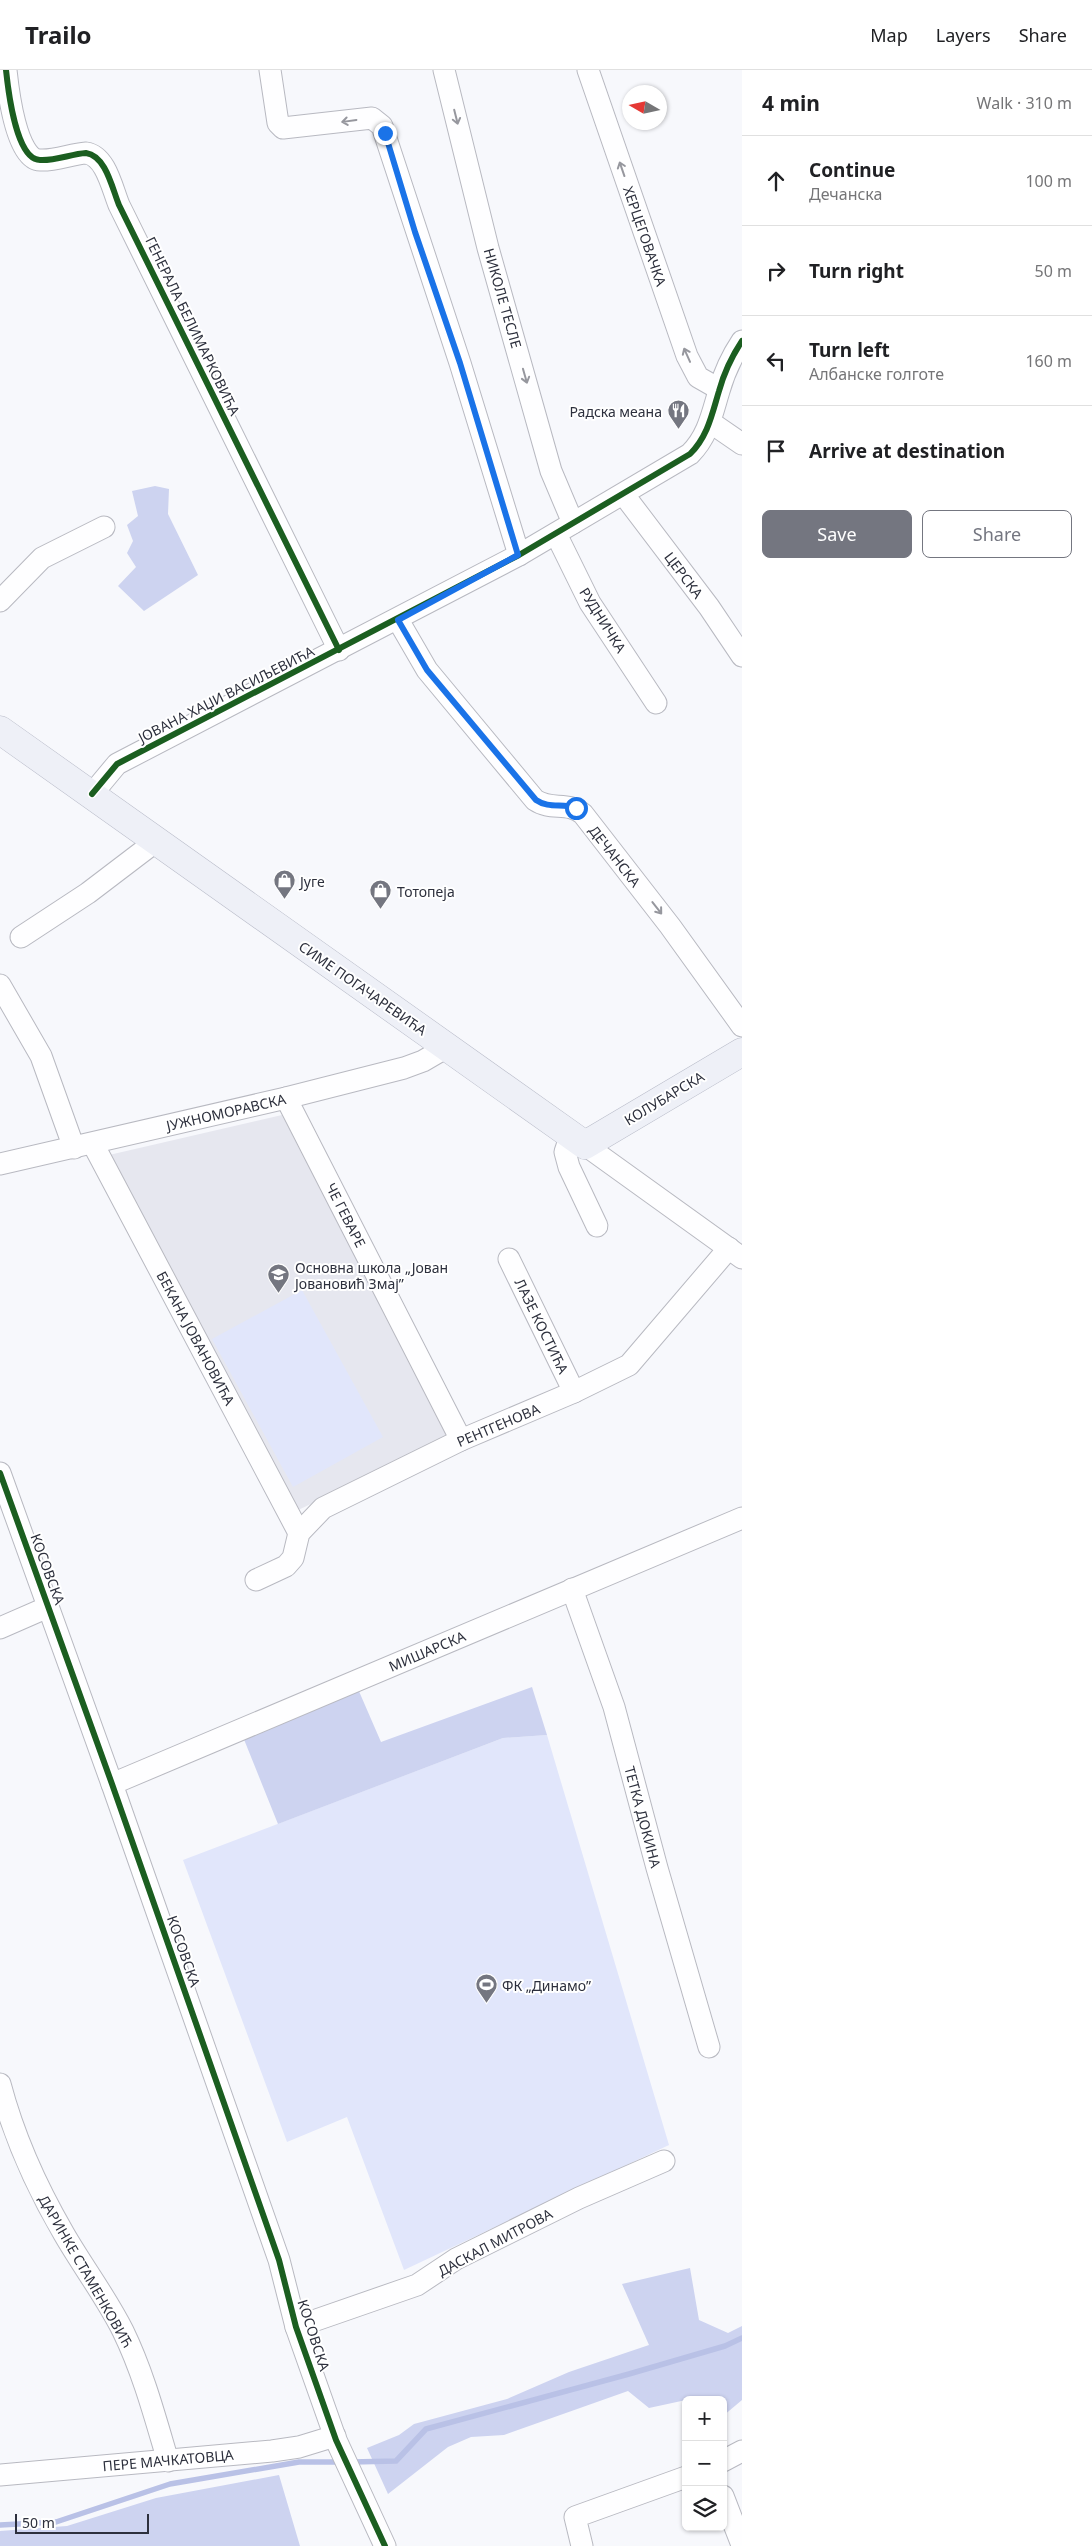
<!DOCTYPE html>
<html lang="en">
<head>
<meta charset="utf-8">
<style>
	:root { --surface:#fff; --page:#f2f2f2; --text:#202124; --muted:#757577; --line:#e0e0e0; --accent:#747680 }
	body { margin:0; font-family:"Noto Sans",sans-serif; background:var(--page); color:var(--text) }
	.controls { position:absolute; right:15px; bottom:15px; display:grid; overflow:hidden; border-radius:8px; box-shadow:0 1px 4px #0004 }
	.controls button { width:45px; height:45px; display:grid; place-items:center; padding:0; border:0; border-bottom:1px solid var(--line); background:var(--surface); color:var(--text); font:25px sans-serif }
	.compass { position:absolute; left:622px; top:15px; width:45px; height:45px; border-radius:50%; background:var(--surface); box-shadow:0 1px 4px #0004; rotate:279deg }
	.scale { position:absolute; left:15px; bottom:12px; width:134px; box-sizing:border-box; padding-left:5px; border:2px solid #2d303d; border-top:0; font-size:14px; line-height:18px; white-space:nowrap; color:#2d303d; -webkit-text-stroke:4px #fff; paint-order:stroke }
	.stop { position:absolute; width:15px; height:15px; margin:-11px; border:4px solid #1a73e8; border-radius:50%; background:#fff }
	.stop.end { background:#1a73e8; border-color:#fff; box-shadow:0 1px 5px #0008 }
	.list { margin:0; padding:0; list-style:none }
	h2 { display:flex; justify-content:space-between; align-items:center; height:65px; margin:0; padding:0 20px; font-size:21px }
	h2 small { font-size:16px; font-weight:400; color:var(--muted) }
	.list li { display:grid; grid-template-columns:32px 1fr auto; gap:15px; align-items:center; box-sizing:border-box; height:90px; padding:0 20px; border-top:1px solid var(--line) }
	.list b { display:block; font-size:19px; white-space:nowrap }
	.list p { margin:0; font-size:16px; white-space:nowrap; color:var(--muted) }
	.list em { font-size:16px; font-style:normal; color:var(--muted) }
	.actions { display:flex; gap:10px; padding:15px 20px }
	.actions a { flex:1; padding:11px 0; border:1px solid var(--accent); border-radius:8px; text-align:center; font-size:18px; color:var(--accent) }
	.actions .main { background:var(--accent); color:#fff }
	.icon { flex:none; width:28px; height:28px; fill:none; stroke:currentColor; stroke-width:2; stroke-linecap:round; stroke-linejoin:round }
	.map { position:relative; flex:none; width:742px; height:2476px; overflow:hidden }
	header { display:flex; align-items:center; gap:30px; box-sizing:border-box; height:70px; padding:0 25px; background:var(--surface); border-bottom:1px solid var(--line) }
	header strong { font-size:24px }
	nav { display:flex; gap:28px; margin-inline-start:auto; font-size:18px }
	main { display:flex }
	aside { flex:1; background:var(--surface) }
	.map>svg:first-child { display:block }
	.built { fill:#e6e7ef }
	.green { fill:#e1e6fb }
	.forest { fill:#cdd3f0 }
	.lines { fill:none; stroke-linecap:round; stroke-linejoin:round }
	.stream { stroke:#b9c1e6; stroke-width:5.5 }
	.minor-casing { stroke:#b8b9c1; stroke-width:23 }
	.major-casing { stroke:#b9bcc9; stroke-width:29 }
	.minor { stroke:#fefeff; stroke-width:21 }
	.major { stroke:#eef0f7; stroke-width:28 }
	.cycleway-casing { stroke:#fff; stroke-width:9 }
	.cycleway { stroke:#1b5e20; stroke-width:6 }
	.oneway { stroke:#96979e }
	.route { stroke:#1a73e8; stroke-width:6 }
	.labels { text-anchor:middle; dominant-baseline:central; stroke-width:4; stroke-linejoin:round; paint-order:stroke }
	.street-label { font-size:14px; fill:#2d303d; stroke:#fff }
	.poi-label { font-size:14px; fill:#2d303d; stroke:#fff; text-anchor:start }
</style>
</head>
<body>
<header>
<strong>Trailo</strong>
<nav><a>Map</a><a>Layers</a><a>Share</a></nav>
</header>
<main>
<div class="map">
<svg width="742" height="2476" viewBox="0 0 742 2476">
	<rect width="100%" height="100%" fill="#f7f8fc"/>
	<path class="built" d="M282 1045 448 1364 404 1390 296 1441 109 1085Z"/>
	<g class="green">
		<path d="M302 1220 383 1367 293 1417 212 1269Z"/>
		<path d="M547 1665 669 2075 404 2200 347 2047 287 2072 183 1790 503 1668Z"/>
	</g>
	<g class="forest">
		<path d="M155 416 169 419 168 444 198 505 144 541 118 516 136 497 127 483 133 471 127 455 138 446 132 421Z"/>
		<path d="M532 1617 547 1665 503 1668 278 1754 243 1667 358 1619 381 1672Z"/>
		<path d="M690 2198 699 2250 728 2263 742 2256V2330L723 2346V2330H686L649 2338 628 2321 504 2365 471 2367 448 2377 388 2424 367 2378 399 2365 414 2354 507 2329 569 2302 649 2275 622 2214Z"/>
		<path d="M279 2405 300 2476H0V2461L67 2456 156 2428Z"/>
	</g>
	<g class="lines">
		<g class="stream">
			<path d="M352 2392 396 2391 426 2359 629 2304 725 2276 742 2268"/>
			<path d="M0 2455 56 2452 170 2414 299 2392H340"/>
		</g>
		<defs>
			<g id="minor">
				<path d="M6 0C8 19 16 90 40 90 55 91 71 84 86 83 106 86 112 118 119 135L339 580"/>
				<path d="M270 0 278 53 283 58 372 48 382 56 460 293 519 485"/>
				<path d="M444 0 488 178 551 401 573 453"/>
				<path d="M588 0 687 286 698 307 719 319"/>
				<path d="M710 352 742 374"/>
				<path d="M624 425 709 537 742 586"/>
				<path d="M556 464 590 533 656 633"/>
				<path d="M0 531 42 488 104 457"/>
				<path d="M398 550 427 600 535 730C551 741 568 731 583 744L670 856 742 956"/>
				<path d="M92 724 117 694 519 485 690 384C708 366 712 344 719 321 724 303 732 286 742 271"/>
				<path d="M21 867 88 823 155 772"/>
				<path d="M0 915 41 986 74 1078"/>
				<path d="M286 1028 461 1370"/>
				<path d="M571 1064 565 1082 569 1097 597 1156"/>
				<path d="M93 1074 299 1463"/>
				<path d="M585 1075 742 1188"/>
				<path d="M0 1094 286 1028 404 998 423 991 447 977"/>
				<path d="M509 1189 574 1322"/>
				<path d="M0 1403 112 1714 279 2190 296 2257 336 2370 385 2476"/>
				<path d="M256 1510 286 1496 293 1488 299 1463 323 1438 461 1370 574 1322 629 1295 729 1178"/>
				<path d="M572 1519 614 1637 657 1798 709 1977"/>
				<path d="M0 1558 48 1537"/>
				<path d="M112 1714 742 1448"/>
				<path d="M0 2014C14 2067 36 2116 64 2164 83 2197 106 2227 123 2261 143 2302 155 2347 168 2391"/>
				<path d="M296 2257 417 2215 456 2189 579 2128 664 2091"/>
				<path d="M723 2391 742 2381"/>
				<path d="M0 2405 272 2381 299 2377 335 2366"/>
				<path d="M723 2426 742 2475"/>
				<path d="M582 2476 575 2447 686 2407"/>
			</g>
			<path id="major" d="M0 660 585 1075 742 982"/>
		</defs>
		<use href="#minor" class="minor-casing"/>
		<use href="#major" class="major-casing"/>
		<use href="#minor" class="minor"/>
		<use href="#major" class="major"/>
		<defs>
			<g id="cycleway">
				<path d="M6 0C8 19 16 90 40 90 55 91 71 84 86 83 106 86 112 118 119 135L339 580"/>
				<path d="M92 724 117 694 519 485 690 384C708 366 712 344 719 321 724 303 732 286 742 271"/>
				<path d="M0 1403 112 1714 279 2190 296 2257 336 2370 385 2476"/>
			</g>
		</defs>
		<use href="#cycleway" class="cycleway-casing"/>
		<use href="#cycleway" class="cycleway"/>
	</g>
	<defs><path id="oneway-shaft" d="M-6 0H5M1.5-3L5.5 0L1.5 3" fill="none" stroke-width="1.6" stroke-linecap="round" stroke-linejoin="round" transform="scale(1.25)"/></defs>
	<g class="oneway">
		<use href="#oneway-shaft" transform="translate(456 47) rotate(76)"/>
		<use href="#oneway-shaft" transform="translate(349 51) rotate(172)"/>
		<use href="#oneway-shaft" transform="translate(622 99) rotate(-109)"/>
		<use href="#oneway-shaft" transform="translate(687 285) rotate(-114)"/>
		<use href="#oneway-shaft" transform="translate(525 306) rotate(74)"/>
		<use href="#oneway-shaft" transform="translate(657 838) rotate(52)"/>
	</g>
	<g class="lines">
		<path class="route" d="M385 63 415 162 460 293 518 485 398 550 427 600 536 730C549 739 562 733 576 738"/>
	</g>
	<defs>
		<symbol id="restaurant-pin" viewBox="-11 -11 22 30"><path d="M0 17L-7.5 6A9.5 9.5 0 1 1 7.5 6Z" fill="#747680" stroke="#fff"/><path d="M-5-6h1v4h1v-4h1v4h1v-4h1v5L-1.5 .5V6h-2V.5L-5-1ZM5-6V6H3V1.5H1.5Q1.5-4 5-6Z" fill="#fff"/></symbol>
		<symbol id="shop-pin" viewBox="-11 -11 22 30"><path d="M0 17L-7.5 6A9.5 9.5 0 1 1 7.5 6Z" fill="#747680" stroke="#fff"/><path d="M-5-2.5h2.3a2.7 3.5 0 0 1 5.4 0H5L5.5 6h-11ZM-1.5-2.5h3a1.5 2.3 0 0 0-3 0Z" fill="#fff"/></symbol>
		<symbol id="school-pin" viewBox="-11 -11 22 30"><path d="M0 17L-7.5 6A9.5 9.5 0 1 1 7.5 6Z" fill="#747680" stroke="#fff"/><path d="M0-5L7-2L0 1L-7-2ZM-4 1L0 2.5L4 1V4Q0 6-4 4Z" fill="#fff"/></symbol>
		<symbol id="stadium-pin" viewBox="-11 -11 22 30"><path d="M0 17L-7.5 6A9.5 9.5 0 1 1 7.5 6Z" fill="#747680" stroke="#fff"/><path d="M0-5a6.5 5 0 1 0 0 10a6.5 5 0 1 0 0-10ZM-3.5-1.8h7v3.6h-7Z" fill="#fff"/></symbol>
	</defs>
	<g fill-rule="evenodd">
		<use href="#restaurant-pin" x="666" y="328" width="25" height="34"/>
		<use href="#shop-pin" x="272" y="798" width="25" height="34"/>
		<use href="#shop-pin" x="368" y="808" width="25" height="34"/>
		<use href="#school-pin" x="266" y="1192" width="25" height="34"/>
		<use href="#stadium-pin" x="474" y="1902" width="25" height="34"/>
	</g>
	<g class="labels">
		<g class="street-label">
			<text transform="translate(645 166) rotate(71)">ХЕРЦЕГОВАЧКА</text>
			<text transform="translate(503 228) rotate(74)">НИКОЛЕ ТЕСЛЕ</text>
			<text transform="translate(193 256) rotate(64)">ГЕНЕРАЛА БЕЛИМАРКОВИЋА</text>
			<text transform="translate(684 505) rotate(53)">ЦЕРСКА</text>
			<text transform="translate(603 550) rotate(58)">РУДНИЧКА</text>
			<text transform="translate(226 624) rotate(-27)">ЈОВАНА ХАЏИ ВАСИЉЕВИЋА</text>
			<text transform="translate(615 786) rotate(52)">ДЕЧАНСКА</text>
			<text transform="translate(363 918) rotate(35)">СИМЕ ПОГАЧАРЕВИЋА</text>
			<text transform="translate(664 1028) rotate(-31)">КОЛУБАРСКА</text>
			<text transform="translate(226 1042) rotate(-13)">ЈУЖНОМОРАВСКА</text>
			<text transform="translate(346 1145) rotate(63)">ЧЕ ГЕВАРЕ</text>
			<text transform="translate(542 1256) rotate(64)">ЛАЗЕ КОСТИЋА</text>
			<text transform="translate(196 1268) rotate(62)">БЕКАНА ЈОВАНОВИЋА</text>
			<text transform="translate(498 1355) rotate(-23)">РЕНТГЕНОВА</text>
			<text transform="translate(48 1499) rotate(70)">КОСОВСКА</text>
			<text transform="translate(427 1581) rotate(-23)">МИШАРСКА</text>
			<text transform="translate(643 1747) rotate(75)">ТЕТКА ДОКИНА</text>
			<text transform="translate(184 1881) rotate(71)">КОСОВСКА</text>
			<text transform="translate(495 2172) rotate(-28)">ДАСКАЛ МИТРОВА</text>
			<text transform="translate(86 2201) rotate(60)">ДАРИНКЕ СТАМЕНКОВИЋ</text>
			<text transform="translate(314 2265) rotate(72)">КОСОВСКА</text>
			<text transform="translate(168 2390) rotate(-5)">ПЕРЕ МАЧКАТОВЦА</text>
		</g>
		<g class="poi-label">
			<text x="662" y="341" text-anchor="end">Радска меана</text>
			<text x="300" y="811">Југе</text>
			<text x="397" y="821">Тотопеја</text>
			<text x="295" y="1197">Основна школа „Јован<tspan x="295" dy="16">Јовановић Змај”</tspan></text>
			<text x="502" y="1915">ФК „Динамо”</text>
		</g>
	</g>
</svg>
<div class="controls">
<button>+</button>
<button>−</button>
<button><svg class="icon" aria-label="layers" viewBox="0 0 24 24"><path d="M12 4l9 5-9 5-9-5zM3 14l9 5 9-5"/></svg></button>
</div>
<svg class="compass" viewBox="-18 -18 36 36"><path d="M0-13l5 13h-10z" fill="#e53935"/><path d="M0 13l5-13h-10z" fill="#757577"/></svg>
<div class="scale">50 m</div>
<div class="stop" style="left:576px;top:738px"></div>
<div class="stop end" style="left:385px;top:63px"></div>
</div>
<aside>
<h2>4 min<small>Walk · 310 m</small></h2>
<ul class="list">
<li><svg class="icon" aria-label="ahead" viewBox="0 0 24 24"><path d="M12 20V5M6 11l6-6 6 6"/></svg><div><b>Continue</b><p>Дечанска</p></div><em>100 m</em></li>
<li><svg class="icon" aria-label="right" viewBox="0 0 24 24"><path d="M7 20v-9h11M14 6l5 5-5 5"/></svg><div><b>Turn right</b></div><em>50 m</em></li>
<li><svg class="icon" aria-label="left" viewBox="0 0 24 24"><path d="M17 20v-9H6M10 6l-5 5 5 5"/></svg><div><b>Turn left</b><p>Албанске голготе</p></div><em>160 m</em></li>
<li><svg class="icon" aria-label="arrive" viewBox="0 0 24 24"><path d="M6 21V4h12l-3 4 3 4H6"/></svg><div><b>Arrive at destination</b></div></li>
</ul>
<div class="actions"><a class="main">Save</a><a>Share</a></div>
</aside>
</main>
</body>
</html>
